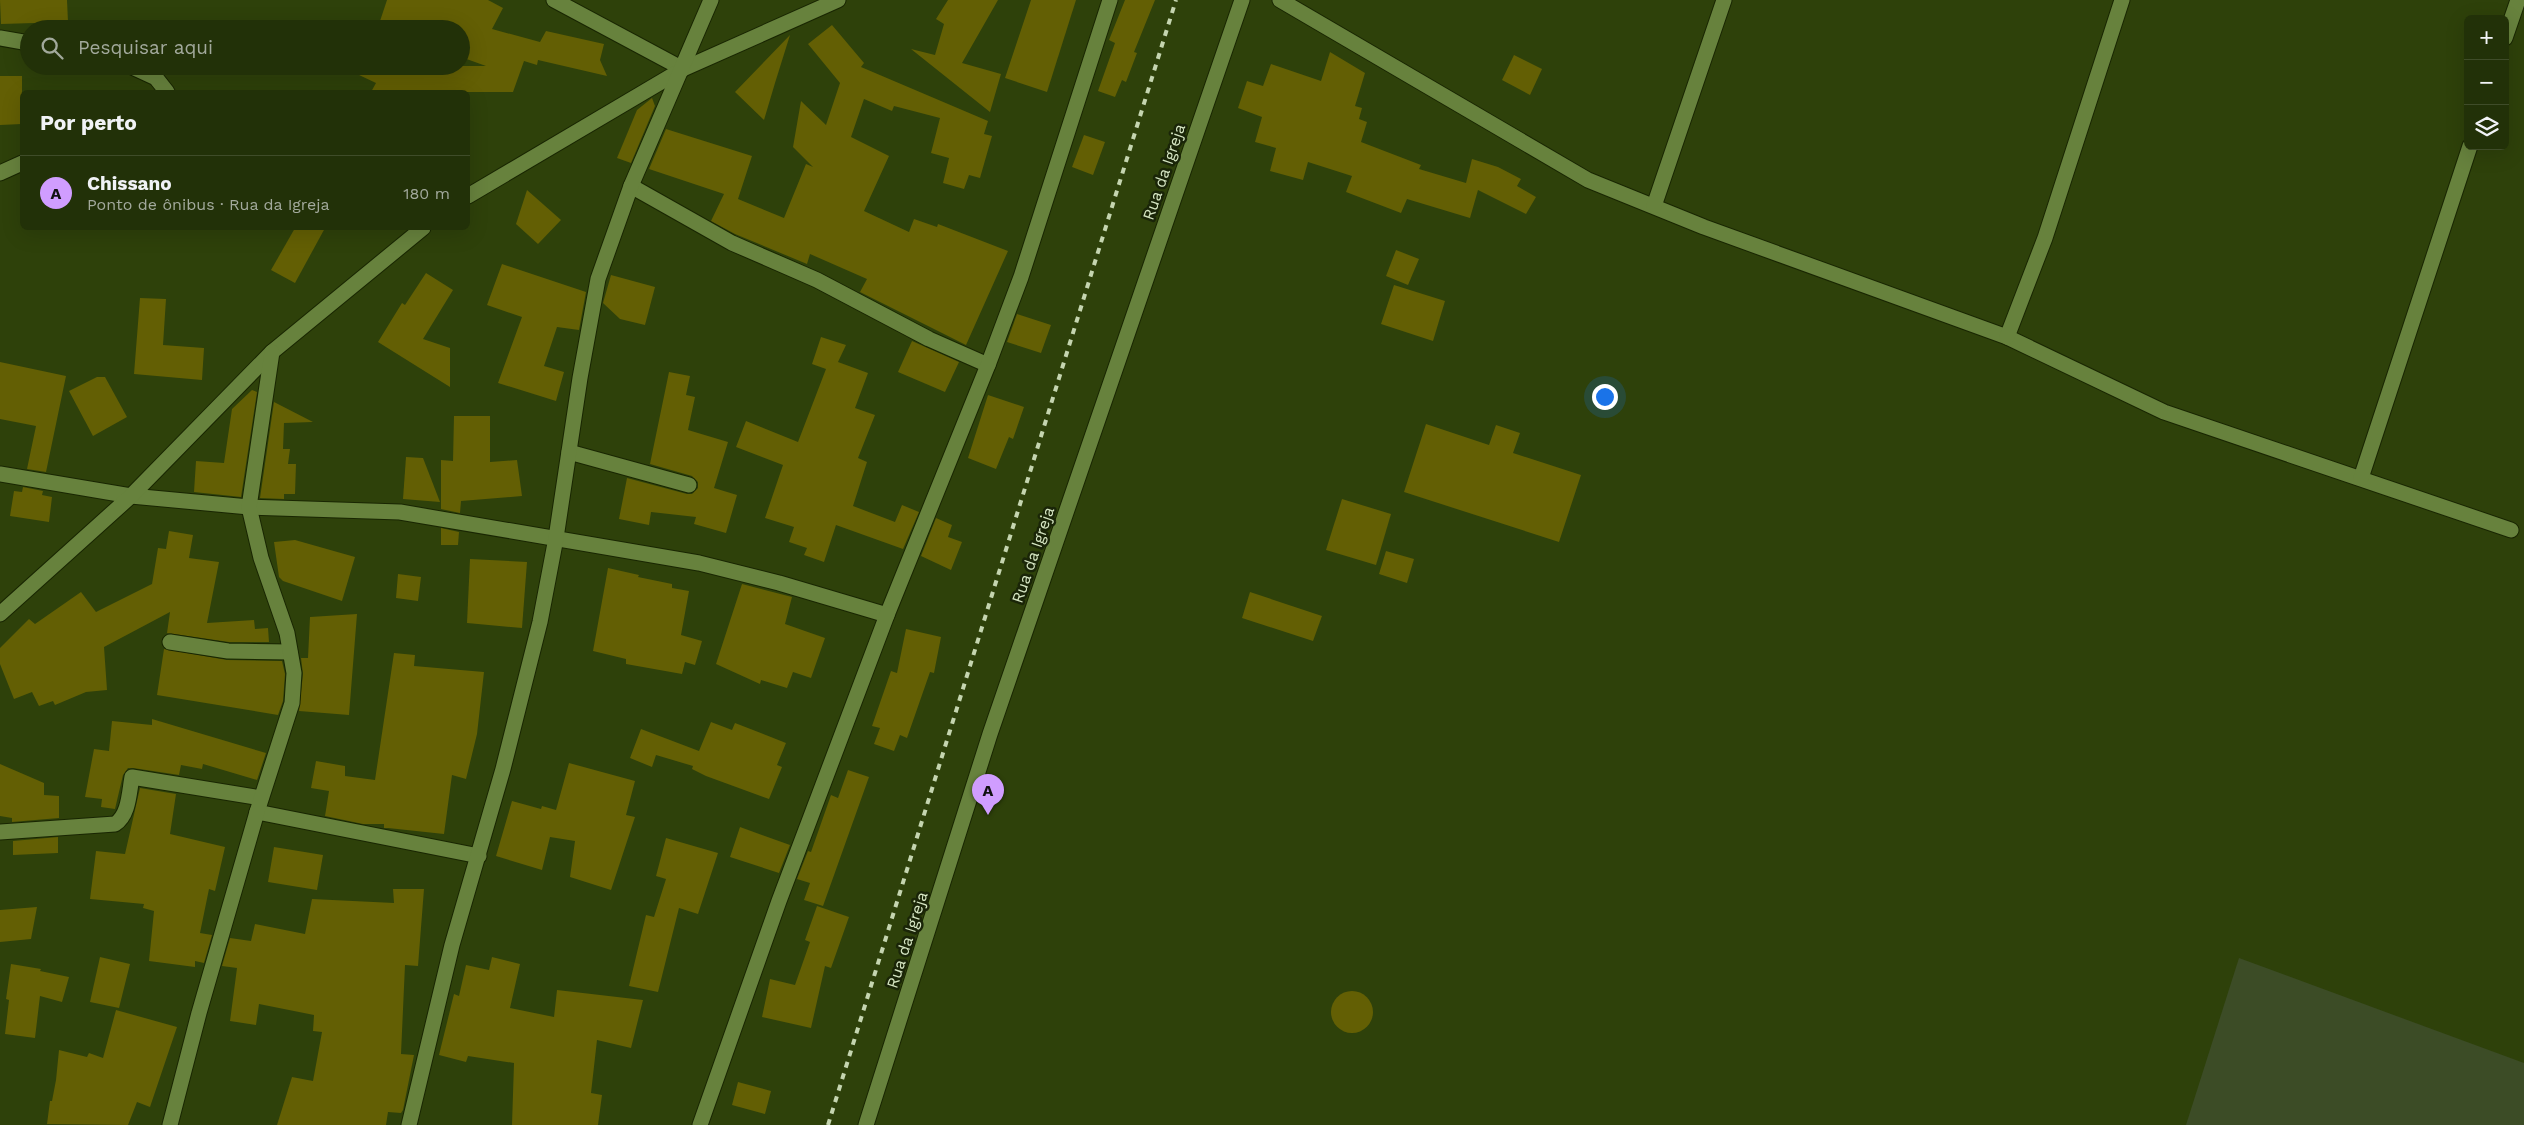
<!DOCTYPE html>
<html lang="pt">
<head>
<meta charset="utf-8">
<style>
	:root { --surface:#223108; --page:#2a3912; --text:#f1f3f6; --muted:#a2a99c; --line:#3f4c29; --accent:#d09dff }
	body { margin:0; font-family:"Work Sans",sans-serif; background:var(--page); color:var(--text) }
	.controls { position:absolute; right:15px; top:15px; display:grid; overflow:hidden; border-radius:8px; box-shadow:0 5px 20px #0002 }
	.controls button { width:45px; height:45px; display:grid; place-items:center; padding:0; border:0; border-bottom:1px solid var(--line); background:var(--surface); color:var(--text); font:25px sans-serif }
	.you { position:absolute; left:1604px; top:396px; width:18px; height:18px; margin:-12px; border:4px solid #fff; border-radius:50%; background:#1a73e8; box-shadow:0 0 0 8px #1a73e833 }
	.badge { display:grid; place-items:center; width:32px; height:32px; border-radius:50%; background:var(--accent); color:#111; font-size:16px; font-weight:700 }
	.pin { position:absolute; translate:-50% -41px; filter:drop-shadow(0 1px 2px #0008) }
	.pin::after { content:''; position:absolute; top:26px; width:18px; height:15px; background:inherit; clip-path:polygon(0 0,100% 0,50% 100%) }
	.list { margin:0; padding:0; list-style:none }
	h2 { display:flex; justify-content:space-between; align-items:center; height:65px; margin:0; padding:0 20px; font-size:21px }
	h2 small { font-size:16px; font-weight:400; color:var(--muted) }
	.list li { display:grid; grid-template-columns:32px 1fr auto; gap:15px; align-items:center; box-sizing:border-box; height:75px; padding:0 20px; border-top:1px solid var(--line) }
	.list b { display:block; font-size:19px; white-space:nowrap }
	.list p { margin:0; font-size:16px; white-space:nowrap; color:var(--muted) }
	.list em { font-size:16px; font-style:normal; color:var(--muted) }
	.icon { flex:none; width:28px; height:28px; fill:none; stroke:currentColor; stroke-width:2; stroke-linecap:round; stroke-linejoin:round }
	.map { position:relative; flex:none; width:2524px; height:1125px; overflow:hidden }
	.search { position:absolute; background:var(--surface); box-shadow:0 5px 20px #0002; left:20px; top:20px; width:450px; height:55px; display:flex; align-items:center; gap:12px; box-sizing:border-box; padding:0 18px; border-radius:28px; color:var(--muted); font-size:19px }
	.panel { position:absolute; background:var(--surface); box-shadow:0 5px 20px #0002; left:20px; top:90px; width:450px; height:140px; border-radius:8px }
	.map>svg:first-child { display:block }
	.green { fill:#3c4c26 }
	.building { fill:#635f04 }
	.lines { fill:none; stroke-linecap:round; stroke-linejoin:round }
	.minor-casing { stroke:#192602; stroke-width:17 }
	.minor { stroke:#67823d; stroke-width:15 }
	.rail { stroke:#c5d5b0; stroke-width:4; stroke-dasharray:6 6; stroke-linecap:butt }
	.labels { text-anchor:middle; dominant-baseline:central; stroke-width:5; stroke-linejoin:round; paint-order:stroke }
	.street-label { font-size:16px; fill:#d6e6c3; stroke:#1a2508 }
</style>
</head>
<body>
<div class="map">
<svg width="2524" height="1125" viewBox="0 0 2524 1125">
	<rect width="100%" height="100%" fill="#2e410a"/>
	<path class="green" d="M2239 958 2524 1063V1125H2186Z"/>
	<g class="building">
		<path d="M0 0H67L68 22 1 24Z"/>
		<path d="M387 0H488L503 8 492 29 540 42 546 31 604 44 600 60 607 76 538 60 537 65 524 61 513 92H371L376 83 340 66H486L461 57V29L378 27Z"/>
		<path d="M948 0H998L962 63 1001 74 990 112 911 49 935 55 944 24 936 19Z"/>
		<path d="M1031 0H1076L1047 92 1005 78Z"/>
		<path d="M1125 0H1155L1134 52 1137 53 1126 82 1122 80 1115 97 1098 91 1115 43 1109 40Z"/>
		<path d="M832 25 864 63 861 67 988 121 984 134 992 136 980 178 969 175 964 189 943 183 949 158 931 153 940 118 894 106 892 111 864 99 851 137 889 156 864 211 909 232 914 219 937 227 938 224 1008 251 966 345 860 292 867 279 810 254 807 264 735 234 711 221 724 194 649 169 666 129 752 156 738 199 784 218 806 164 813 167 793 147 801 101 826 125 840 83 808 44Z"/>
		<path d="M790 35 775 83 764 120 735 92Z"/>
		<path d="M1330 52 1365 73 1355 106 1362 108 1359 119 1367 122 1361 142 1421 165 1419 169 1466 183 1472 159 1498 167 1521 179 1517 186 1536 197 1526 214 1478 190 1470 218 1407 199 1401 213 1346 192 1352 176 1308 162 1303 180 1270 171 1276 148 1255 142 1262 117 1238 108 1247 81 1263 86 1271 64 1321 81Z"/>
		<path d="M1514 55 1542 69 1530 95 1502 80Z"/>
		<path d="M0 76H22V124L0 125Z"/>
		<path d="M652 98 655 106 631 163 617 158 637 110Z"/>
		<path d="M1084 135 1105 142 1093 175 1072 167Z"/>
		<path d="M527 190 561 220 538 244 516 224Z"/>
		<path d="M295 228H325L295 283 271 270Z"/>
		<path d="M1396 250 1419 259 1408 285 1386 276Z"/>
		<path d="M502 264 586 292 579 330 557 327 544 366 564 372 556 401 498 383 522 317 487 305Z"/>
		<path d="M426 273 453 290 423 339 450 348V387L378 342 402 303 405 305Z"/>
		<path d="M611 275 655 287 645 325 620 319 603 303Z"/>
		<path d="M1394 285 1445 301 1433 341 1381 324Z"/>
		<path d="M140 298 166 299 163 345 204 348 202 380 134 374Z"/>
		<path d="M1017 314 1051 325 1041 353 1007 342Z"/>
		<path d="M821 337 846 345 838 362 868 373 855 408 875 415 858 458 867 462 853 506 895 522 902 505 919 512 903 549 836 525 824 562 804 555 807 548 789 542 794 527 765 518 783 465 736 447 746 421 798 442 826 369 812 364Z"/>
		<path d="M912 341 959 362 945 392 898 372Z"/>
		<path d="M0 362 66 376 46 472 27 469 36 426 0 419Z"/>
		<path d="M669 372 690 376 686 395 695 397 688 430 728 442 714 488 737 495 726 533 694 524 696 517 651 512 649 525 619 519 627 478 687 494H692L698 488V482L692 476 650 464Z"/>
		<path d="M97 377H105L127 417 93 436 69 391Z"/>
		<path d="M252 390 257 392 241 497 194 492 196 461 224 463 232 409Z"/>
		<path d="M988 395 1024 407 1013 439 1009 437 996 469 968 458Z"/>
		<path d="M274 402 313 422 284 423 283 449H290L288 464H296L295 494H284V499L260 498Z"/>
		<path d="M454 416H490V462L517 460 522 496 461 501 460 513 441 509V460L453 461Z"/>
		<path d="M1426 424 1489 445 1496 425 1520 433 1513 453 1581 475 1559 542 1404 492Z"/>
		<path d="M406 457 423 458 440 502 403 499Z"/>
		<path d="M23 487 43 491 42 495 52 497 49 522 10 516 14 491 22 492Z"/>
		<path d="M1342 499 1391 514 1376 565 1326 550Z"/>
		<path d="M936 518 952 525 948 537 962 542 951 570 921 556Z"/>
		<path d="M441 528 459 532 458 545H441Z"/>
		<path d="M169 531 193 535 189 558 219 562 207 623 254 620 255 629 268 628 269 642H229L167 633 170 612 104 647 107 690 86 692 55 705 53 701 39 706 32 692 14 699 0 664V648L29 619 35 624 81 592 96 612 152 584 158 548 166 549Z"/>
		<path d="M295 540 355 557 342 601 283 581 279 577 274 542Z"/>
		<path d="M1386 551 1414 559 1407 583 1379 574Z"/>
		<path d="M470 559 527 562 522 628 467 623Z"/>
		<path d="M608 568 639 575 638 577 672 584V588L689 591 681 635 702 641 695 665 685 662 682 674 626 664V659L593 651Z"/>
		<path d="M398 574 421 577 418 601 396 598Z"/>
		<path d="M742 584 792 597 785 624 825 638 811 678 793 672 787 688 761 680 760 684 716 664Z"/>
		<path d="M1250 592 1322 616 1313 641 1242 618Z"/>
		<path d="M357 614 349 715 299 711 303 674 301 658H308L310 617Z"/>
		<path d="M906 629 941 637 934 673 930 672 907 738 900 735 894 751 874 744 880 728 872 726 891 671 897 673Z"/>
		<path d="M164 649 227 660 282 661 285 674 283 701 278 715 157 695Z"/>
		<path d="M394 653 415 655 414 666 484 672 477 734 466 779 452 775 444 834 388 828H384V824H363L325 816 329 791 311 788 316 761 345 766V776L375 780Z"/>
		<path d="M152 719 266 753 257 780 203 764 202 769 181 765 179 775 133 768H128L123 775 115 809 101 807 102 799 85 797 94 749 109 751 112 721 152 725Z"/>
		<path d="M711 722 732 730 735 723 786 743 777 765 782 767 769 799 706 776 692 769 693 766 656 755 652 767 630 758 641 729 699 751Z"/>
		<path d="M569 763 635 781 626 815 635 817 611 890 570 877 575 841 550 837 542 870 496 856 512 801 541 809 542 806 556 810Z"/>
		<path d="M0 764 44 783V795L59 796V818L12 822V818L0 816Z"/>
		<path d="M848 770 869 777 823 906 804 900 810 883 797 879 808 851 811 852 831 795 838 798Z"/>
		<path d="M140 788 176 794 170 834 225 847 215 891 209 889 200 933 212 935 204 963 195 961V967L149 961 154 911 143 908 144 904 90 899 96 851 125 854Z"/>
		<path d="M740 827 790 845 779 873 730 857Z"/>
		<path d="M58 837V853L13 855V841Z"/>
		<path d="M666 838 718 853 698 914 679 908 658 992 629 986 646 915 654 917 666 879 656 876Z"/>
		<path d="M274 847 323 855 317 890 268 882Z"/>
		<path d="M393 889H424L418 966 405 965 401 1054 414 1055 403 1110 401 1113 388 1112 386 1125H277L292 1077 313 1081 322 1032 313 1031 314 1015 259 1004 256 1025 230 1021 237 968 222 966 230 938 251 941 255 924 305 934 312 899 394 903Z"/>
		<path d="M817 906 849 917 831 968 825 966 811 1028 762 1017 770 979 795 985 810 942 805 940Z"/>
		<path d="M37 907 31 939 0 942V910Z"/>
		<path d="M100 957 130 964 119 1008 90 1002Z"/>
		<path d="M492 957 520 964 510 1008 554 1017 557 990 643 1000 631 1048 597 1040 591 1093 602 1095 598 1125H512L514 1063 468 1056 466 1062 439 1055 454 994 459 996 466 965 489 970Z"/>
		<path d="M11 964 41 969 40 971 69 977 62 1002 40 996 35 1038 5 1034 9 1000 6 999Z"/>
		<circle cx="1352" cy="1012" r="21"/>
		<path d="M116 1010 177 1027 150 1107 137 1102 128 1125 47 1124 50 1101H52L56 1080 59 1050 87 1057 89 1053 103 1058Z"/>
		<path d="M738 1082 771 1091 765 1114 732 1105Z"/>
	</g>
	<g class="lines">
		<defs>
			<g id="minor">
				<path d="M554 0 683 69"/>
				<path d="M1280 0 1588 180 1704 227 2007 337 2164 412 2511 530"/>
				<path d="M0 38 29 43"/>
				<path d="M2505 38 2518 0"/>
				<path d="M130 66 156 78 167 92"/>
				<path d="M0 173 22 163"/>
				<path d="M631 186 732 243 817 280 929 339 988 365"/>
				<path d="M468 196 683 69 838 0"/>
				<path d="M1654 206 1724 0"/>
				<path d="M2007 337 2045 238 2122 0"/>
				<path d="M569 452 689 485"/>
				<path d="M0 474 131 496 249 507 400 512 699 563 779 583 887 615"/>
				<path d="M2361 478 2470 146"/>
				<path d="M0 614 131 496 272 352 423 228"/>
				<path d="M170 642 228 651 290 652"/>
				<path d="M257 812 479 856"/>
				<path d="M0 832 115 824C129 815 129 793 132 777L261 798"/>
				<path d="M170 1125 199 1013 257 812 292 703 294 673 287 633 261 558 249 507 272 352"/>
				<path d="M409 1125 452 945 503 769 540 622 556 538 580 378 598 279 631 186 711 0"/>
				<path d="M700 1125 779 901 887 615 988 365 1021 277 1110 0"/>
				<path d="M866 1125 990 734 1242 0"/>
			</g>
		</defs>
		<use href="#minor" class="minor-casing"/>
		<use href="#minor" class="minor"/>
		<path class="rail" d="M828 1125 1176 0"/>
	</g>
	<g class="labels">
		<g class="street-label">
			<text transform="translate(1164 172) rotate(-71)">Rua da Igreja</text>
			<text transform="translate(1033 555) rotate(-71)">Rua da Igreja</text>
			<text transform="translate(907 940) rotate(-72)">Rua da Igreja</text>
		</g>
	</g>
</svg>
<div class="controls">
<button>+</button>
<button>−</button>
<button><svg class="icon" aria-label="layers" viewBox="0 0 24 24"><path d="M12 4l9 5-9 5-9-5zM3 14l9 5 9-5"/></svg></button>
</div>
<div class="you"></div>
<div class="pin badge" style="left:988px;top:815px">A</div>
<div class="search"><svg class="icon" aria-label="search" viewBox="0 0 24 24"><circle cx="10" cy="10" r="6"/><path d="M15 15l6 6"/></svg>Pesquisar aqui</div>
<section class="panel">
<h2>Por perto<small></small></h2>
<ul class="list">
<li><span class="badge">A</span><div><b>Chissano</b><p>Ponto de ônibus · Rua da Igreja</p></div><em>180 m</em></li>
</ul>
</section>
</div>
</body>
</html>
